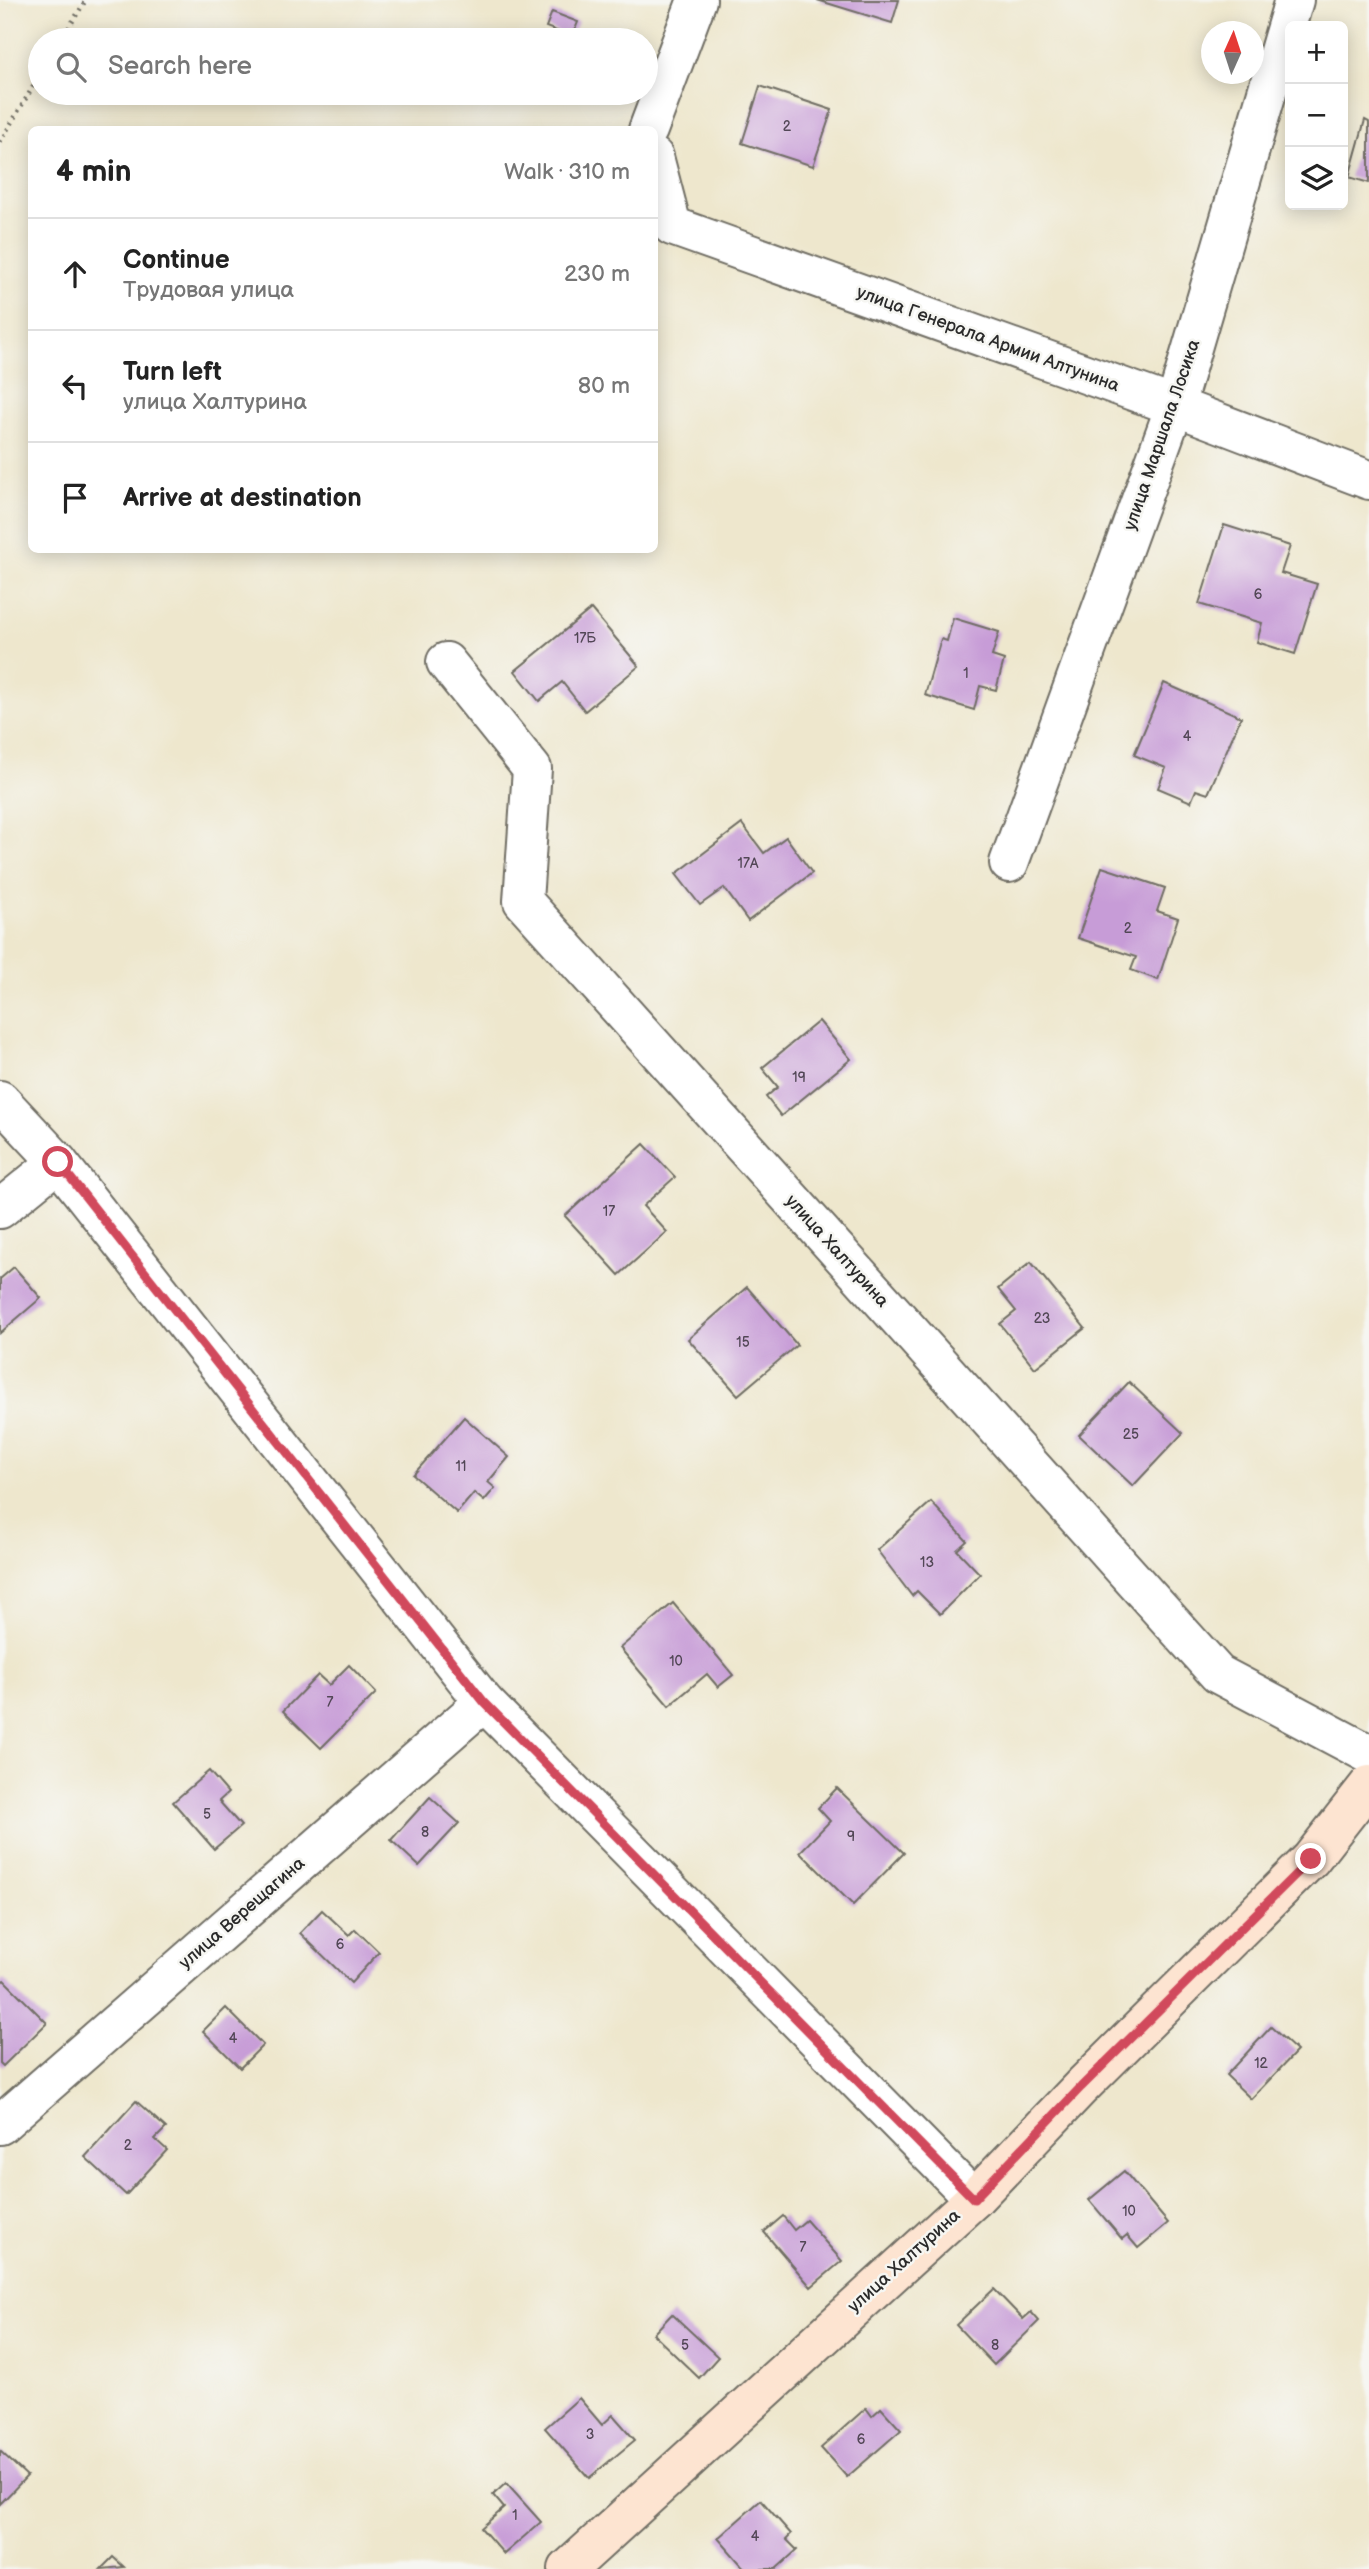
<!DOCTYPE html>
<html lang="en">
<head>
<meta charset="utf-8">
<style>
	:root { --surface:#fff; --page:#f2f2f2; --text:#222; --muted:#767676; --line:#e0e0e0 }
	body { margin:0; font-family:"Balsamiq Sans",sans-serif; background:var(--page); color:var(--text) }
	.controls { position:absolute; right:21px; top:21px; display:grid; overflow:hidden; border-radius:10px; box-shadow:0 4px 18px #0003 }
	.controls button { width:63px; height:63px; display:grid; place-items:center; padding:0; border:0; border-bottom:2px solid var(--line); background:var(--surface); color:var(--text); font:35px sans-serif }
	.compass { position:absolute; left:1201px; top:21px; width:63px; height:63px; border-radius:50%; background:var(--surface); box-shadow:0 4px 18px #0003; rotate:3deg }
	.stop { position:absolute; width:21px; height:21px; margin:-16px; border:5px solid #d1495b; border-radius:50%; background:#fff }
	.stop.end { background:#d1495b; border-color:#fff; box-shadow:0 2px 7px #0008 }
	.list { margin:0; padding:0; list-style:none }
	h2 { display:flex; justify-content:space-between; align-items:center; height:91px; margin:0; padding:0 28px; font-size:30px }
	h2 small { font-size:23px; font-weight:400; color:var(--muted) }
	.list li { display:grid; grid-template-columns:46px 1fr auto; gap:21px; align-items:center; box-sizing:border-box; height:112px; padding:0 28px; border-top:2px solid var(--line) }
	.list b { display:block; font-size:26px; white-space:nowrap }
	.list p { margin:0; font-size:23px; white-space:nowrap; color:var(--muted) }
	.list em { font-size:23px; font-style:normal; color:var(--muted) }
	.icon { flex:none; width:38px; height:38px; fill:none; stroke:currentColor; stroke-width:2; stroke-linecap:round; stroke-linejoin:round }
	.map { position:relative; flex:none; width:1369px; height:2569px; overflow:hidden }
	.search { position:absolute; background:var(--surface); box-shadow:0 4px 18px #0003; left:28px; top:28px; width:630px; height:77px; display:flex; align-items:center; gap:18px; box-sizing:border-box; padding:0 24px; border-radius:38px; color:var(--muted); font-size:26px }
	.panel { position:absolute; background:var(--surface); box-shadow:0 4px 18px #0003; left:28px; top:126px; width:630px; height:427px; border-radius:10px }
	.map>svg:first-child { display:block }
	.building { fill:#c79cd7 }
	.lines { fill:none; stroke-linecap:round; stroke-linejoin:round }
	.street-casing { stroke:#6f6d64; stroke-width:42 }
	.secondary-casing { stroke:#6f6d64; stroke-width:42 }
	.path { stroke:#6f6d64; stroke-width:4.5; stroke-dasharray:2 5; stroke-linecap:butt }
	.street { stroke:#fff; stroke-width:38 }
	.secondary { stroke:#fde4d1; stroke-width:38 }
	.route { stroke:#d1495b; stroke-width:9 }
	.labels { text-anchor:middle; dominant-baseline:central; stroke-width:5; stroke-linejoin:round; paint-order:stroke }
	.number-label { font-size:14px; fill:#524756 }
	.street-label { font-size:18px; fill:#2b2b2b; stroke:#f6f6f2 }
</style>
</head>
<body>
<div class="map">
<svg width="1369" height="2569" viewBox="0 0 1369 2569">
	<rect width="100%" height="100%" fill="#f6f6f2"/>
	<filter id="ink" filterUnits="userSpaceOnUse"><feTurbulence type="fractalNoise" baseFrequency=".0143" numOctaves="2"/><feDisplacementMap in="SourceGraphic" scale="14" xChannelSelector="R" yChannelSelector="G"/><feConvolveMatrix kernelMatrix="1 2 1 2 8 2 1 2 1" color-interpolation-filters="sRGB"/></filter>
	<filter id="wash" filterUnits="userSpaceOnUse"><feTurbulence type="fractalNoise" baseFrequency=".00686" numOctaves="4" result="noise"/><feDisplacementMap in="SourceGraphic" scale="28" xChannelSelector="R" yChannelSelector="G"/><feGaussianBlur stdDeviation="1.57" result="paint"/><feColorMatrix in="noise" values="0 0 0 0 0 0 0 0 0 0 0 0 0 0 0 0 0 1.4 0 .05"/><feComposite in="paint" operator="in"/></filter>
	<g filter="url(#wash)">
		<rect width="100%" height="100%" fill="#eee7cd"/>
		<g id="blocks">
			<g class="building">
				<path d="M817 0H899L892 23Z"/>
				<path d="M552 12 578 22 572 37 546 27Z"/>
				<path d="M760 86 832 110 813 166 742 143Z"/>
				<path d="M1365 120 1369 122V183L1349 177Z"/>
				<path d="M1224 525 1290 546 1281 573 1317 584 1295 654 1257 642 1262 623 1199 604Z"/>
				<path d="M591 609 639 666 585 711 562 682 539 701 515 671Z"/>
				<path d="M953 618 999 632 992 656 1004 660 996 690 980 686 974 710 925 695 941 639 947 641Z"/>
				<path d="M1164 683 1241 717 1208 794 1196 790 1191 802 1158 788 1166 768 1134 755Z"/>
				<path d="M742 824 764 853 786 837 812 873 748 921 724 888 700 905 676 874Z"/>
				<path d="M1102 867 1165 888 1157 911 1178 918 1158 980 1131 970 1136 957 1078 938Z"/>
				<path d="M819 1021 851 1059 781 1116 766 1097 778 1087 762 1068Z"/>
				<path d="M644 1144 675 1177 643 1206 667 1232 619 1275 565 1216Z"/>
				<path d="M1031 1262 1085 1328 1035 1368 1000 1324 1016 1311 998 1289Z"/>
				<path d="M14 1267 41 1298 0 1333V1279Z"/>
				<path d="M747 1287 797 1345 738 1395 688 1339Z"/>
				<path d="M1129 1382 1183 1433 1133 1486 1079 1435Z"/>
				<path d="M464 1417 509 1457 488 1482 495 1488 484 1501 474 1493 457 1513 413 1475Z"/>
				<path d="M931 1502 967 1541 957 1550 980 1574 940 1614 917 1591 912 1596 877 1550Z"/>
				<path d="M673 1603 733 1675 718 1687 707 1674 669 1706 620 1648Z"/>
				<path d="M349 1665 376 1693 321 1748 283 1711 318 1675 329 1685Z"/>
				<path d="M209 1771 228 1793 219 1801 241 1826 214 1849 173 1802Z"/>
				<path d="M837 1788 904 1853 853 1905 800 1852 830 1821 818 1808Z"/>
				<path d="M430 1797 459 1823 419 1866 391 1840Z"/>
				<path d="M322 1910 349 1935 355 1929 379 1952 351 1983 300 1933Z"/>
				<path d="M4 1980 47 2023 3 2066 0 2063V1983Z"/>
				<path d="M226 2008 263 2045 240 2068 203 2031Z"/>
				<path d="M1271 2027 1297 2051 1251 2099 1226 2075Z"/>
				<path d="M136 2101 166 2128 155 2139 167 2150 126 2195 85 2157Z"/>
				<path d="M1124 2171 1168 2223 1138 2248 1127 2235 1122 2239 1089 2200Z"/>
				<path d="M783 2216 794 2230 806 2220 842 2261 811 2287 764 2232Z"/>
				<path d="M994 2289 1023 2319 1031 2312 1039 2321 994 2365 956 2325Z"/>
				<path d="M672 2314 718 2357 699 2378 653 2334Z"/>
				<path d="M579 2398 602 2425 613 2415 635 2440 589 2478 545 2428Z"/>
				<path d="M866 2408 872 2416 881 2408 901 2430 847 2477 821 2448Z"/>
				<path d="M0 2451 27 2476 0 2504Z"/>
				<path d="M506 2483 541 2522 504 2554 481 2528 504 2508 493 2495Z"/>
				<path d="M761 2500 791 2534 786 2539 797 2550 776 2569H745L718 2538Z"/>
				<path d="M113 2557 124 2567 101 2569Z"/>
			</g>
		</g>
	</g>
	<g filter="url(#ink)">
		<use href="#blocks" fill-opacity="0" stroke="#6f6d64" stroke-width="2"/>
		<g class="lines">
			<defs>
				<g id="street">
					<path d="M648 130 697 0"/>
					<path d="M654 157 672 226 1175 406 1369 480"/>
					<path d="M446 662 532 769 523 901 1218 1674 1369 1754"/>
					<path d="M1009 863 1175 406 1294 0"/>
					<path d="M0 1100 58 1162 484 1702 974 2199"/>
					<path d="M0 1209 58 1162"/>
					<path d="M0 2125 484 1702"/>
				</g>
				<path id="secondary" d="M568 2569 974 2199 1081 2087 1311 1859 1369 1785"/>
			</defs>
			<use href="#street" class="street-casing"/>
			<use href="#secondary" class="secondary-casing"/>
			<g class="path">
				<path d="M61 40 86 0"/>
				<path d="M0 142 40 75"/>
			</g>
			<use href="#street" class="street"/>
			<use href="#secondary" class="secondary"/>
		</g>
	</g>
	<g class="lines" filter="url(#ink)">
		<path class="route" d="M58 1162 484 1702 974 2199 1081 2087 1311 1859"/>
	</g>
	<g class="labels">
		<g class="number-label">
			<text x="787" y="126">2</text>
			<text x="1258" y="594">6</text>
			<text x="585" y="638">17Б</text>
			<text x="966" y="673">1</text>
			<text x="1187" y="736">4</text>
			<text x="748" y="863">17А</text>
			<text x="1128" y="928">2</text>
			<text x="799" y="1077">19</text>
			<text x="609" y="1211">17</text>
			<text x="1042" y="1318">23</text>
			<text x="743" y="1342">15</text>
			<text x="1131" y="1434">25</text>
			<text x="461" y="1466">11</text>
			<text x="927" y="1562">13</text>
			<text x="676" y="1661">10</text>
			<text x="330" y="1702">7</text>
			<text x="207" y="1814">5</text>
			<text x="425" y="1832">8</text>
			<text x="851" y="1836">9</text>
			<text x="340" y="1944">6</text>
			<text x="233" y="2038">4</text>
			<text x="1261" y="2063">12</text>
			<text x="128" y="2145">2</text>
			<text x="1129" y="2211">10</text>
			<text x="803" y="2247">7</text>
			<text x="685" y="2345">5</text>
			<text x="995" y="2345">8</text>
			<text x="590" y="2434">3</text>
			<text x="861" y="2439">6</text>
			<text x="515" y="2515">1</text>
			<text x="755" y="2536">4</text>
		</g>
		<g class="street-label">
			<text transform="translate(988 339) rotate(20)">улица Генерала Армии Алтунина</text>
			<text transform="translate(1162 435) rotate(-71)">улица Маршала Лосика</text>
			<text transform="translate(837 1251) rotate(48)">улица Халтурина</text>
			<text transform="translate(242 1913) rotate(-41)">улица Верещагина</text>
			<text transform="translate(904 2261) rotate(-42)">улица Халтурина</text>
		</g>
	</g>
</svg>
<div class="controls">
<button>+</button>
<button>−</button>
<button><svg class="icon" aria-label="layers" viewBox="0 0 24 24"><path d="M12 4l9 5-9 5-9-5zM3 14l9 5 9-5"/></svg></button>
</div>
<svg class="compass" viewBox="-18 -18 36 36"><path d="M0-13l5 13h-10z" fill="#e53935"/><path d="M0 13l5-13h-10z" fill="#767676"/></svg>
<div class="stop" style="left:58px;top:1162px"></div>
<div class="stop end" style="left:1311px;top:1859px"></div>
<div class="search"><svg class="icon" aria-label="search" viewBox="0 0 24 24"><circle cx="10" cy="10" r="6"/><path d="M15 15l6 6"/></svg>Search here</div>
<section class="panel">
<h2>4 min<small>Walk · 310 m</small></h2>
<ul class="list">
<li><svg class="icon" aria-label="ahead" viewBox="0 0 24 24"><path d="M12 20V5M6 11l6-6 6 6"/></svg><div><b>Continue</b><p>Трудовая улица</p></div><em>230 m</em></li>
<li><svg class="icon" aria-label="left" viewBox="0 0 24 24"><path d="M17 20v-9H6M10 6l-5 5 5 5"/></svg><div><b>Turn left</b><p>улица Халтурина</p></div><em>80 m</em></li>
<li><svg class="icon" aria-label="arrive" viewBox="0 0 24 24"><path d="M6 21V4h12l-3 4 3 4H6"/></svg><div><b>Arrive at destination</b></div></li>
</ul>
</section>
</div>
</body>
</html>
